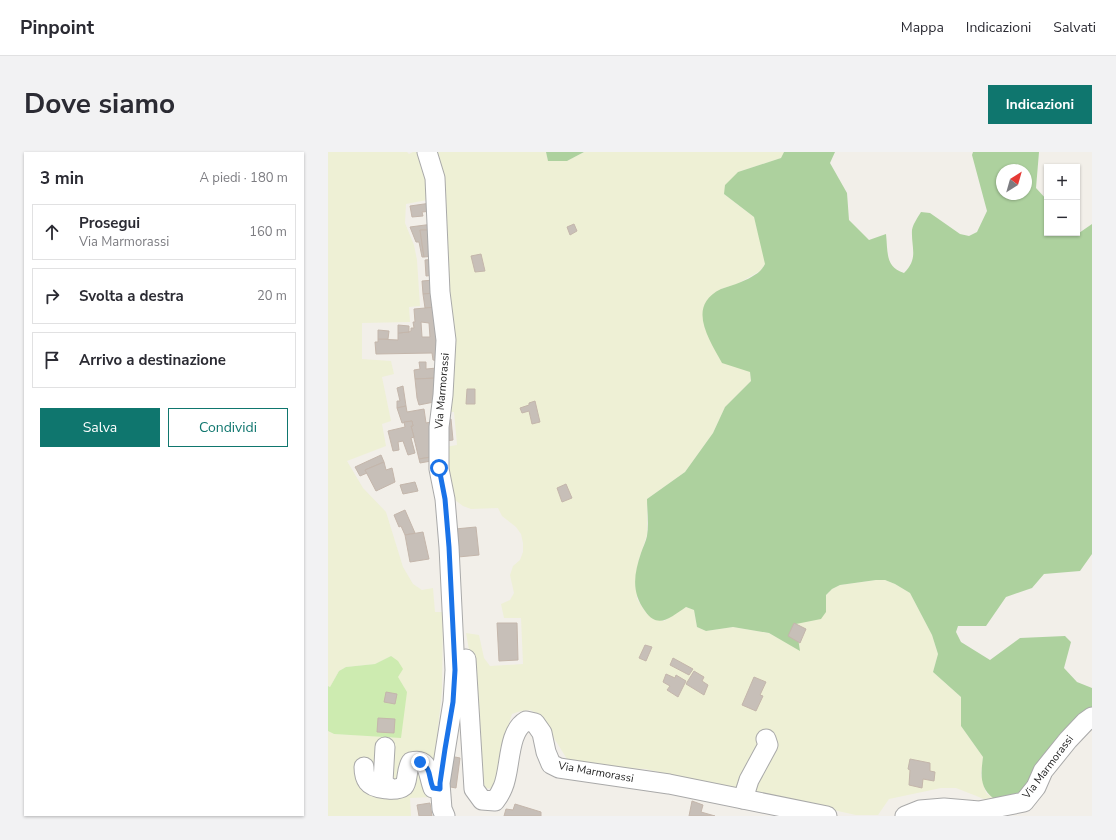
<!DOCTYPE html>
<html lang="it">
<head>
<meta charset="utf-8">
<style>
	:root { --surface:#fff; --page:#f2f2f3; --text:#2b2b33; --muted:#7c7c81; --line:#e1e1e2; --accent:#0f766e }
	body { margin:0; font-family:"Nunito Sans",sans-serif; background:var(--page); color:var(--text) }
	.controls { position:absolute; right:12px; top:12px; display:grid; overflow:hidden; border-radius:0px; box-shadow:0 1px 3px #0004 }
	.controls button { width:36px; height:36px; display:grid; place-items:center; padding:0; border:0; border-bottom:1px solid var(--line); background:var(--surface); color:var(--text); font:20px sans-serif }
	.compass { position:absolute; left:668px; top:12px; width:36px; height:36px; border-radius:50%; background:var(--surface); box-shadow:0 1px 3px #0004; rotate:37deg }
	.stop { position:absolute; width:12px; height:12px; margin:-9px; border:3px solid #1a73e8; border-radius:50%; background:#fff }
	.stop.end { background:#1a73e8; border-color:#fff; box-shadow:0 1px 4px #0008 }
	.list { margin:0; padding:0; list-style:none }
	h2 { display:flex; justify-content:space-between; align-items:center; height:52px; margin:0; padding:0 16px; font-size:17px }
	h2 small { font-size:13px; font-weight:400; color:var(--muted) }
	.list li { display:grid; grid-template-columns:26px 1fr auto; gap:12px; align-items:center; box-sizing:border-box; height:56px; margin:0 8px 8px; padding:0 8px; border:1px solid var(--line); border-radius:0px }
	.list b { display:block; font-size:15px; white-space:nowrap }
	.list p { margin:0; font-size:13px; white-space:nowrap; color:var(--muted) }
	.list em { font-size:13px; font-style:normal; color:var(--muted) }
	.actions { display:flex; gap:8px; padding:12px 16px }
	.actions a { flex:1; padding:9px 0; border:1px solid var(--accent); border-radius:0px; text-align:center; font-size:14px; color:var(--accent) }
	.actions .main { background:var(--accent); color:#fff }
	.icon { flex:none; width:22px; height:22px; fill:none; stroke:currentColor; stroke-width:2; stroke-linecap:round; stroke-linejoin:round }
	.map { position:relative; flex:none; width:764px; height:664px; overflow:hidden; border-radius:0px }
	header { display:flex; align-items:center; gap:24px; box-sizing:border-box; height:56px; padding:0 20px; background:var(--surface); border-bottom:1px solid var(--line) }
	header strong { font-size:19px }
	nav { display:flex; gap:22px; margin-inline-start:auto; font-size:14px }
	.intro { display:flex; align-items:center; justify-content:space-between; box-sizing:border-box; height:96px; padding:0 24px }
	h1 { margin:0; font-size:28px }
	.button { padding:10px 18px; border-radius:0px; background:var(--accent); color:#fff; font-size:14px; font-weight:700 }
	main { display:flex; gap:24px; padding:0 24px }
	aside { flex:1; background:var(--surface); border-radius:0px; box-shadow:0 1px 3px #0004 }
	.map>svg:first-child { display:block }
	.farmland { fill:#eef0d5 }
	.grass { fill:#cdebb0 }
	.forest { fill:#add19e; fill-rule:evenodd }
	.building { fill:#c7bfb8; stroke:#c4b6ab; fill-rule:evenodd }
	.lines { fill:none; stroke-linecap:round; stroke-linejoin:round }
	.minor-casing { stroke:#a9a9a9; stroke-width:21 }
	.minor { stroke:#fff; stroke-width:19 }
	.route { stroke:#1a73e8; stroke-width:5 }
	.labels { text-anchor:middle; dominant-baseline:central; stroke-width:3.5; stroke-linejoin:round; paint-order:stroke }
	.street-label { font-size:11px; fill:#222; stroke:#fff }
</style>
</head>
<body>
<header>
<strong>Pinpoint</strong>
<nav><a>Mappa</a><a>Indicazioni</a><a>Salvati</a></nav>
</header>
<div class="intro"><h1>Dove siamo</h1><a class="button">Indicazioni</a></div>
<main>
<aside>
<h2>3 min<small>A piedi · 180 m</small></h2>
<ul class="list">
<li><svg class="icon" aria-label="ahead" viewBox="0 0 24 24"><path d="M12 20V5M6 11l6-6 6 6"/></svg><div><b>Prosegui</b><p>Via Marmorassi</p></div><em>160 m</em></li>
<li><svg class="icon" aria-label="right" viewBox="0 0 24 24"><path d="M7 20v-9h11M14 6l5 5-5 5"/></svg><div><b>Svolta a destra</b></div><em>20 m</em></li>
<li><svg class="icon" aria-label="arrive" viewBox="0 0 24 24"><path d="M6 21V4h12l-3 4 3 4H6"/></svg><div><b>Arrivo a destinazione</b></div></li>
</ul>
<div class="actions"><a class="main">Salva</a><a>Condividi</a></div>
</aside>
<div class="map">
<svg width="764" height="664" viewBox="0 0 764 664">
	<rect width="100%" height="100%" fill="#f2efe9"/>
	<g class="farmland">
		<path d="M0 0H79L81 2 85 0H92L104 47 78 52 77 71 86 93 89 108 92 154 81 155 82 170 34 171V207L63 209 66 222 54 225 63 269 54 272 58 294 19 309 35 336 58 360 75 415 85 432 94 438 105 436 107 460H115L114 539 106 613 104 645 82 646 83 664H0V579L6 582 38 583 64 586 70 525 63 504 47 512 18 515 11 519 2 535 0 534Z"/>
		<path d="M104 0H218L220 9H239L256 0H456L453 6 410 20 396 42 426 65 438 111 432 119 409 132 393 137 422 220 423 229 397 255 385 281 357 320 319 347V383L310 410 309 447 319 462 336 469 358 455 366 458 369 475 378 479 405 475 441 481 472 498 468 472 498 460V443L504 437 512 433 548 428H557L567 432 582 441 604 483 610 502 605 520 633 545V574L655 605 653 623 658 641 665 646 656 647 628 636H613L561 647 550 663H528L317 617 245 613 239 607 211 562 202 558 193 559 184 562 181 571 179 588 167 637 158 636 154 629 141 498 138 481 151 483 156 506 162 514 195 512 193 466H176L173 452 182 448 186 441 182 423 185 414 192 408 195 400V391L193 382 188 375 174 364 170 356 143 357 135 354 127 348 123 341 117 295 129 293 126 260H119Z"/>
	</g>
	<path class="grass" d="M63 504 70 509 75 517 70 525 79 540 73 586 6 582 0 579V534L2 535 11 519 18 515 47 512Z"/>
	<g class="forest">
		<path d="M218 0H256L239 9H220Z"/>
		<path d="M456 0H507L502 11 519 41 521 68 541 88 558 82C560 100 557 115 576 121 591 106 583 96 584 78 585 72 590 65 593 60L602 61 632 82 641 84 649 80 659 59 644 3 645 0H711L708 36 719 48V81H749V80L751 81 764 72V402L752 419 716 422 704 436 678 445 658 474H630L628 480 633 490 662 508 692 486 737 484 743 490 736 516 749 530 764 536V555L731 583 698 635C688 644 678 646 665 646 651 635 653 621 655 605L633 574V545L605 520 610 502 604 483 582 441 567 432 557 428H548L512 433 504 437 498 443V460L493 467 468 472 472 499 441 481 405 475 378 479 369 475 366 458 358 455C343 465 330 478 317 459 303 440 306 422 313 401 315 395 318 389 319 384 321 372 319 358 319 347L357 320 385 281 397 255 423 229 422 220 394 211C381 187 358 154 393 137 398 135 403 134 408 132 414 130 427 124 432 119 434 117 436 114 437 112L426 65 396 42 397 33 410 20 453 6ZM674 18H698V42H674Z"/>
	</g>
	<g class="building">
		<path d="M103 51 104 59 94 60 95 64 84 65 82 54Z"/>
		<path d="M105 72V78H92L96 105H94L91 90H88L82 75Z"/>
		<path d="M246 72 249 79 242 83 239 75Z"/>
		<path d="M92 78H105L106 104 96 105Z"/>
		<path d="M153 102 157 119 147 120 143 104Z"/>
		<path d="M107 107 108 123 98 124 97 108Z"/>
		<path d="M106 128 107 141 95 142 94 129Z"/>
		<path d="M107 141 108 155 97 156 95 142Z"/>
		<path d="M108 155 112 209 105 208 104 201 48 202 47 190H50V187L70 188V181L81 180 83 179V176H86L85 170H87L86 157ZM93 170 101 171 102 185H94Z"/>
		<path d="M70 173 81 174V180L70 181Z"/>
		<path d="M50 178 61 179 60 187H50Z"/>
		<path d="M91 210H98V217L109 216V226L87 227 86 218 92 217Z"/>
		<path d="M109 226 106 250 91 253 89 246 87 227Z"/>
		<path d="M75 234 78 254 69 256V249H72L69 236Z"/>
		<path d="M139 237H147V252H138Z"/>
		<path d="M207 249 212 270 204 272 201 259 194 261 192 256 201 253V251Z"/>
		<path d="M78 254 79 260 96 257 98 271 103 270V305L91 307 83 274H85L84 269 74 271 69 256Z"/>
		<path d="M123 267 125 288 118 289 116 268Z"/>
		<path d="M84 269 85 274H83L86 285 83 286 87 301 80 303 75 289 70 290 71 298 65 299 60 279 77 275 76 270Z"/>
		<path d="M53 303 56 310 37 318 39 321 32 324 27 315Z"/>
		<path d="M103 305V309L92 311 91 307Z"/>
		<path d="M56 310 58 318 64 316 67 330 48 339 37 318Z"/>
		<path d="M87 330 90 339 75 342 72 333Z"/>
		<path d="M238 332 244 346 234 350 229 336Z"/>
		<path d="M77 358 87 381 77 383 73 374 71 375 66 363Z"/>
		<path d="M148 375 151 403 130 405 127 377Z"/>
		<path d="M95 380 101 407 82 410 77 383Z"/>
		<path d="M169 471H189L190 508 171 509Z"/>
		<path d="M466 471 478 477 472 491 460 484Z"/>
		<path d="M317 493 324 495 318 509 311 506Z"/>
		<path d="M345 506 365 517 361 523 342 513Z"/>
		<path d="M366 519 376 525 374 529 380 533 376 543 358 532Z"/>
		<path d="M338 522 347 526 348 523 358 529 350 545 339 538 342 534 335 530Z"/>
		<path d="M426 525 438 530 432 543 435 544 428 559 414 553Z"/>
		<path d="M58 540 69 542 67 552 56 550Z"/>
		<path d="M50 566 67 567 66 581 49 580Z"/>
		<path d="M122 604 132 606 128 636 117 634Z"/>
		<path d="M582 607 602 611V619L607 620 606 629 595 627 594 636 581 633 582 618 580 617Z"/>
		<path d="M364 649 375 653 373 660 387 664H361Z"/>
		<path d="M102 651 104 664H91L89 653Z"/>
		<path d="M187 652 213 660V664H176L178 657 185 658Z"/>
	</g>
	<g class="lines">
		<defs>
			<g id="minor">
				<path d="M99 0 107 26 112 140 118 188 115 243 111 275V317L117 347 121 395 127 518 125 550 112 631 114 657 117 664"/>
				<path d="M138 507 146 637 154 648 167 649C170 645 173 640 175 635 183 617 179 580 198 569L207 571 214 581 218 600 223 612 231 616 341 632 499 664"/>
				<path d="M57 595 55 630 62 637"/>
				<path d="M36 615C36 620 37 626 40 630 45 637 69 640 76 634 80 630 78 618 83 610 102 605 100 624 105 636L111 637"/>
				<path d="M415 647 421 628 440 593 438 587"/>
				<path d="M577 664 592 658 616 656 651 659 696 650 708 635 715 619 740 588 757 570 764 565"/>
			</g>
		</defs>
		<use href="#minor" class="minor-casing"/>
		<use href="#minor" class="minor"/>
	</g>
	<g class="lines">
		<path class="route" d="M92 610C104 617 100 624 105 636L112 637V631L117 597 125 550 127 518 121 395 117 347 111 316"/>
	</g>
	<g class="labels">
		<g class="street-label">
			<text transform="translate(114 239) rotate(-85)">Via Marmorassi</text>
			<text transform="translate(720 615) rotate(-53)">Via Marmorassi</text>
			<text transform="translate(268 620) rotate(10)">Via Marmorassi</text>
		</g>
	</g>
</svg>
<div class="controls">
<button>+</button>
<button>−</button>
</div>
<svg class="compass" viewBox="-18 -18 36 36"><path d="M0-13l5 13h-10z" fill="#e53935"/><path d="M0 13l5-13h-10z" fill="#7c7c81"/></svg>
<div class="stop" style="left:111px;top:316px"></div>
<div class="stop end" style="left:92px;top:610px"></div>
</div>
</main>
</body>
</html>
